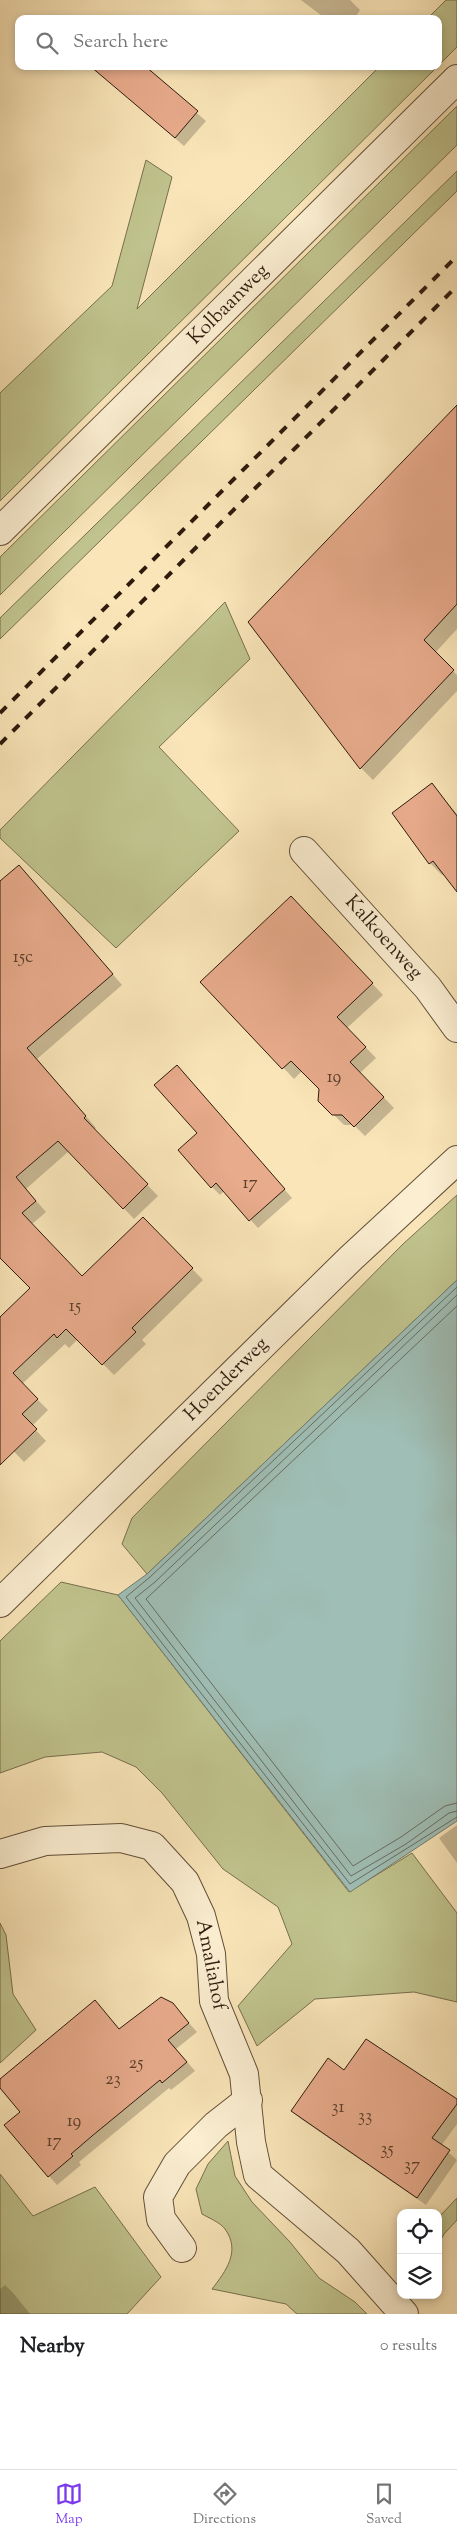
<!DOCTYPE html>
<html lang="en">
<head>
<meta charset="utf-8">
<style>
	:root { --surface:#fff; --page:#f6f6f6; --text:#202124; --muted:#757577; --line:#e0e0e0; --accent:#7c3aed }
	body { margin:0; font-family:"Sorts Mill Goudy",serif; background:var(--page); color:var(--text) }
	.controls { position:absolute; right:15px; bottom:15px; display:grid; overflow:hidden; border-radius:10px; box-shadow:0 2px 8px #0003 }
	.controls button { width:45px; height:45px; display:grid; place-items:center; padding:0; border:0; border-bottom:1px solid var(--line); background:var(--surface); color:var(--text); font:25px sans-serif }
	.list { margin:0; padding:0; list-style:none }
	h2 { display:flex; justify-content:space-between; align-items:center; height:65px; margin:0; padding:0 20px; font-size:21px }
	h2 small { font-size:16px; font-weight:400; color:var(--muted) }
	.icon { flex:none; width:28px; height:28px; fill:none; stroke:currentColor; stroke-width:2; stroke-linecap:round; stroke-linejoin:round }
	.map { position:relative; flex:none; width:457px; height:2314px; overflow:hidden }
	.search { position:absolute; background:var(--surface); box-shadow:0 2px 8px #0003; left:15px; right:15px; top:15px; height:55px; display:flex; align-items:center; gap:12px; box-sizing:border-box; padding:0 18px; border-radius:10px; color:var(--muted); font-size:19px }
	.sheet { height:155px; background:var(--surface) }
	nav { display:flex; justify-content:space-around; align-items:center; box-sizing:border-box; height:70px; border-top:1px solid var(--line); background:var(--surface); font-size:14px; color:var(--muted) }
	nav a { display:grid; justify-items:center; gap:2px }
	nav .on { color:var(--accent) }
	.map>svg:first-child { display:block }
	.green { fill:#c0c38d; stroke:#786f4e }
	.water { fill:#9fbeb5; stroke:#727d72 }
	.shadow { fill:#0003 }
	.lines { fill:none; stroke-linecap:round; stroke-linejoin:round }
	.shore { stroke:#676c62; stroke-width:1 }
	.building { fill:#e8ab8c; stroke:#2f1b0e }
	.minor-casing { stroke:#624e38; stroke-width:30 }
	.minor { stroke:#fbeed1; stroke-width:28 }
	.rail { stroke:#2f1b0e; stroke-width:4; stroke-dasharray:9 9; stroke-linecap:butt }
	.labels { text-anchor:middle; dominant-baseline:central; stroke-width:4; stroke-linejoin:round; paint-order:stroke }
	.number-label { font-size:18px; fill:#5d3f2e }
	.street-label { font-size:20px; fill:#2f1b0e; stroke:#fbeed1 }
</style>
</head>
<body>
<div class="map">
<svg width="457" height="2314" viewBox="0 0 457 2314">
	<rect width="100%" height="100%" fill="#f9e5b8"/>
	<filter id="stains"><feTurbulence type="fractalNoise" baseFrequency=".004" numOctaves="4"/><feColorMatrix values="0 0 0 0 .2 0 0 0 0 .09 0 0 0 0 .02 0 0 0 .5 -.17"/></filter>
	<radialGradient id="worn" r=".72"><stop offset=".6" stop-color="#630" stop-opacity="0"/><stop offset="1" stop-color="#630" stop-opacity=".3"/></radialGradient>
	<g class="green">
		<path d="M446 0H457V47L438 66V19H427Z"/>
		<path d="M380 66H438L0 501V393L112 286 146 160 172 177 137 309Z"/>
		<path d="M457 106V145L0 595V557Z"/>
		<path d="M457 171V191L0 639V618Z"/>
		<path d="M225 602 250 659 159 747 239 831 116 948 0 838V830Z"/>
		<path d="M457 1195V1280L147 1574 122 1544 132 1518 403 1244Z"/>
		<path d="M61 1582 118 1595 349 1892 412 1853 457 1913V2002L414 1992 315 1999 257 2046 238 2006 292 1944 278 1907 223 1869 162 1793 136 1767 102 1752 45 1757 0 1773V1641Z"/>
		<path d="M0 1923 6 1935 13 1994 36 2030 0 2063Z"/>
		<path d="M228 2141 235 2176 252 2202 290 2242 319 2278 355 2302 367 2314H297L286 2304 212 2289C226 2271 241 2251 225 2229 221 2223 209 2218 202 2214L196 2189 208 2164Z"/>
		<path d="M0 2174 33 2216 95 2187 161 2277 127 2314H0Z"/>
		<path d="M457 2198V2220L444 2234 438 2245V2218Z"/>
	</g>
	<path class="water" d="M457 1280V1821L350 1892 118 1595 147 1574Z"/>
	<g class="shadow">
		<path d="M301 0H350L360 10 354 19H326Z"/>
		<path d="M91 66H148L146 69 206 121 184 146Z"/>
		<path d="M457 406V629L435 653 457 675V691L373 780 361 768 250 622Z"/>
		<path d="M432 785 457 814V889L445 873 442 875 430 863Z"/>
		<path d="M29 877 122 985 37 1059 96 1128 94 1130 158 1196 134 1219 69 1151 26 1189 46 1212 31 1225 82 1278 143 1219 203 1280 142 1340 146 1344 114 1375 78 1339 69 1348 65 1344 22 1384 48 1410 32 1426 46 1441 24 1462 0 1437V1319L31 1288 0 1257V883Z"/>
		<path d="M301 908 383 995 347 1028 376 1058 360 1073 394 1108 365 1136 354 1125H344L320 1101V1089L302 1071 294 1079 202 982Z"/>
		<path d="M184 1075 292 1198 258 1228 224 1191 220 1195 212 1187Z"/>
		<path d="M457 1825V1863L439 1838Z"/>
		<path d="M95 2002 120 2030 172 2004 197 2032 176 2049 195 2071 171 2090 169 2088 79 2162 81 2165 57 2185 49 2176 21 2112 0 2086V2081Z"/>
		<path d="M345 2071 457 2103V2124L441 2146 457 2160 426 2205 301 2119 292 2111Z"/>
		<path d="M5 2285 14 2294 30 2314H0V2289Z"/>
	</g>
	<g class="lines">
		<g class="shore">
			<path d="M457 1287 150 1577 126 1597 350 1884 457 1817"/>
			<path d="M457 1295 155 1582 135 1598 351 1876 406 1844 449 1813 457 1811"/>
			<path d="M457 1306 146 1599 353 1866 401 1837 445 1806 457 1803"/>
		</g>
	</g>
	<g class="building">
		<path d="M90 66H145L198 111 175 138Z"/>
		<path d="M457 405V604L424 640 454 670 360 769 248 622Z"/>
		<path d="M432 783 457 816V892L433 861 429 864 392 813Z"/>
		<path d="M19 865 113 974 27 1048 86 1116 84 1118 148 1184 123 1209 58 1141 16 1177 36 1201 22 1213 82 1276 143 1217 193 1268 132 1328 136 1332 102 1365 66 1329 57 1338 54 1334 13 1373 38 1399 22 1414 37 1429 0 1465V1317L30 1288 0 1258V881Z"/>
		<path d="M291 896 373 983 337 1017 366 1047 350 1062 384 1097 354 1127 342 1115H332L318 1101 319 1089 291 1061 282 1069 200 982Z"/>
		<path d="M177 1065 285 1189 249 1221 216 1183 211 1188 178 1150 197 1133 154 1085Z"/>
		<path d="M161 1997 173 2003 189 2023 168 2040 187 2062 162 2083 160 2080 92 2136 71 2154 73 2156 48 2177 4 2125 20 2112 0 2088V2079L95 2000 119 2029Z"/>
		<path d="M366 2039 457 2099V2104L432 2138 450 2150 417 2198 291 2111 328 2058 344 2070Z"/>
	</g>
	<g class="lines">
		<defs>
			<g id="minor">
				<path d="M0 531 457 79"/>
				<path d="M304 851 428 988 457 1028"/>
				<path d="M0 1603 351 1258 457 1160"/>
				<path d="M0 1854 45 1841 121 1838 152 1846 185 1882 201 1916 211 1954 214 2001 244 2074 251 2142 258 2175 348 2251 404 2314"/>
				<path d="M182 2248 161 2219 158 2197 177 2164 216 2125 248 2100"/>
			</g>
		</defs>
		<use href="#minor" class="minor-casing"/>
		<use href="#minor" class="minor"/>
		<g class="rail">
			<path d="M0 713 457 256"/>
			<path d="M0 744 457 286"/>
		</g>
	</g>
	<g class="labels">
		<g class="number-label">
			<text x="23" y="958">15c</text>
			<text x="334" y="1078">19</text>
			<text x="250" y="1184">17</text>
			<text x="75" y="1307">15</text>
			<text x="136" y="2064">25</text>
			<text x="113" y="2080">23</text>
			<text x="338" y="2108">31</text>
			<text x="365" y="2117">33</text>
			<text x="74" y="2122">19</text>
			<text x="54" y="2142">17</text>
			<text x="387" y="2150">35</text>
			<text x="412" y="2166">37</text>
		</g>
		<g class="street-label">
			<text transform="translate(229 305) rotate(-45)">Kolbaanweg</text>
			<text transform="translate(383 938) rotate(48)">Kalkoenweg</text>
			<text transform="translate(227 1380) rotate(-45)">Hoenderweg</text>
			<text transform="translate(210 1965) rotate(79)">Amaliahof</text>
		</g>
	</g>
	<rect width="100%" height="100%" filter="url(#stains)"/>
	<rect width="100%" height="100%" fill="url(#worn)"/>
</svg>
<div class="controls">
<button><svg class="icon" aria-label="locate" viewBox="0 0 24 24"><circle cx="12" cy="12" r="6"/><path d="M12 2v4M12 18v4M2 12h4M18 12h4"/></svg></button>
<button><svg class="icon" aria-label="layers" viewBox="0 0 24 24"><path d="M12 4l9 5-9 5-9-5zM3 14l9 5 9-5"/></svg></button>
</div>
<div class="search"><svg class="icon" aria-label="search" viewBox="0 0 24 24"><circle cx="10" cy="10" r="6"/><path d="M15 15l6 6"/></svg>Search here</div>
</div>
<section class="sheet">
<h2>Nearby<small>0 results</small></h2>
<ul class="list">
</ul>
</section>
<nav>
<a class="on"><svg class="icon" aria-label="map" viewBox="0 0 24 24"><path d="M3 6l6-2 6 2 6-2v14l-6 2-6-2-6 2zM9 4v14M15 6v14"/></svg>Map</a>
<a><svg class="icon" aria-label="directions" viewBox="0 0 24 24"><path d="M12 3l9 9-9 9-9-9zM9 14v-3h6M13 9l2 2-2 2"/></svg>Directions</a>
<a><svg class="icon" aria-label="saved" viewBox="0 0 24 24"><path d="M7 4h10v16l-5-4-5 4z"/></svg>Saved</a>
</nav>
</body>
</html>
